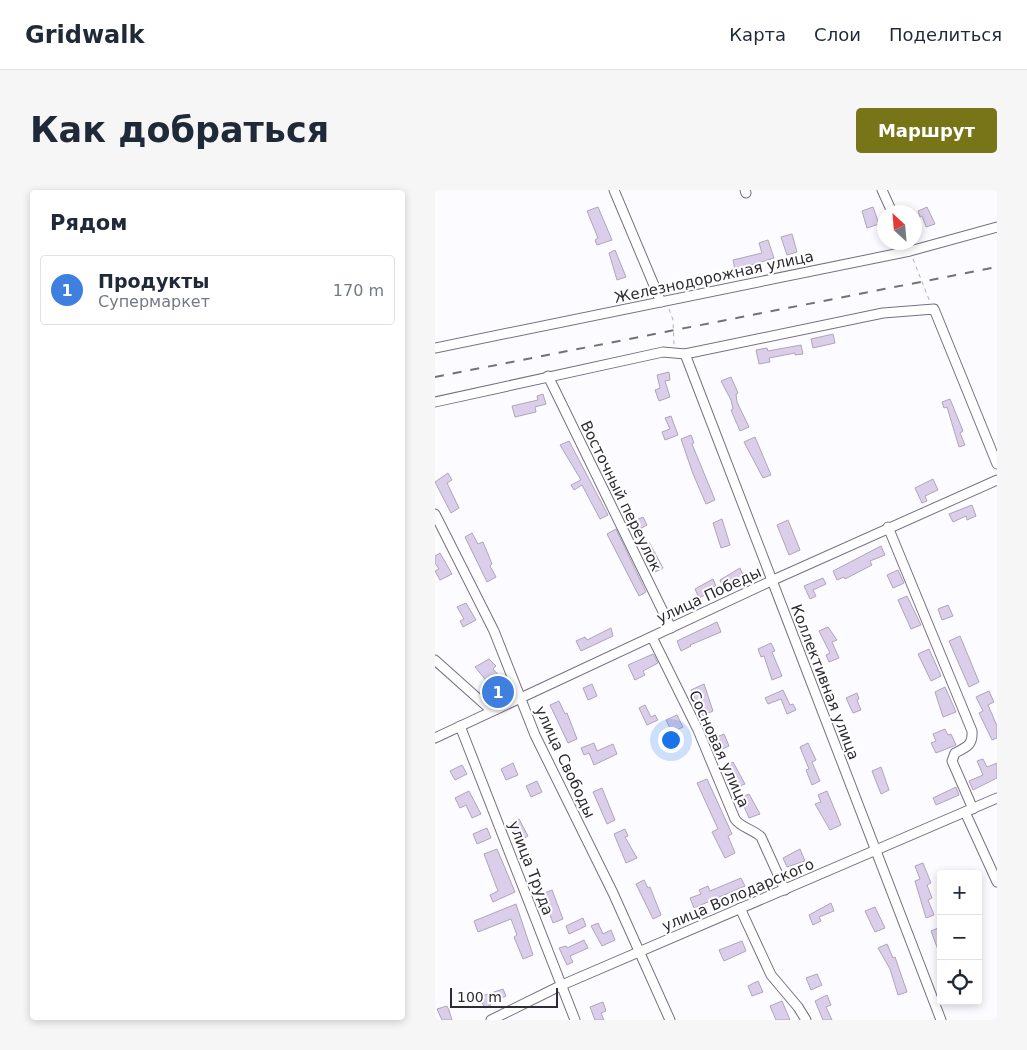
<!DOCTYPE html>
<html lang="ru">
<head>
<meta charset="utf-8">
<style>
	:root { --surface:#fff; --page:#f6f6f7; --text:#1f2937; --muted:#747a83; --line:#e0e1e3; --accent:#787519 }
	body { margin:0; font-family:"DejaVu Sans",sans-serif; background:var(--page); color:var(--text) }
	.controls { position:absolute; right:15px; bottom:15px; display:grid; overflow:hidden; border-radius:5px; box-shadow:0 2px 8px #0003 }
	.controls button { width:45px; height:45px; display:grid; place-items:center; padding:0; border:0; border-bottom:1px solid var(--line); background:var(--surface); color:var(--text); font:25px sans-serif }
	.compass { position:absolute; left:442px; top:15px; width:45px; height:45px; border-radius:50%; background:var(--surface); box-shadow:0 2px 8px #0003; rotate:334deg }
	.scale { position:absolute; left:15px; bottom:12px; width:108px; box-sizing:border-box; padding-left:5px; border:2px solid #2e2b32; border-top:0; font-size:14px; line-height:18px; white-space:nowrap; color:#2e2b32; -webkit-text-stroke:4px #fff; paint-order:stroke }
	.you { position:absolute; left:235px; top:549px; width:18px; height:18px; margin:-12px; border:4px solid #fff; border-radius:50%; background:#1a73e8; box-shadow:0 0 0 8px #1a73e833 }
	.badge { display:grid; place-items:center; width:32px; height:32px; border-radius:50%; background:var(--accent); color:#fff; font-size:16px; font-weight:700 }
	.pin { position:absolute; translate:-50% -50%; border:2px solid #fff; box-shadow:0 1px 5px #0006 }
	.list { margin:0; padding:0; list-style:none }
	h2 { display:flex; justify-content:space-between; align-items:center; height:65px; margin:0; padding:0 20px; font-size:21px }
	h2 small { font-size:16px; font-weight:400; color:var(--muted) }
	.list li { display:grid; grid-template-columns:32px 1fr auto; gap:15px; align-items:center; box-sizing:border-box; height:70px; margin:0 10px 10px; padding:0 10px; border:1px solid var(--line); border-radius:5px }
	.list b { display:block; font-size:19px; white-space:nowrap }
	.list p { margin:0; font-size:16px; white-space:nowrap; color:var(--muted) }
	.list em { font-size:16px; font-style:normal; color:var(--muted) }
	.icon { flex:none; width:28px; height:28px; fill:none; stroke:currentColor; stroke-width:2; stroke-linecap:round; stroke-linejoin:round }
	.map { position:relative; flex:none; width:562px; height:830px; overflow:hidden; border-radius:5px }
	header { display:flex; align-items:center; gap:30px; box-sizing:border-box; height:70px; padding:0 25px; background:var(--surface); border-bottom:1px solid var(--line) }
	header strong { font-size:24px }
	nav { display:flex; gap:28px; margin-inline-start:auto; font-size:18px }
	.intro { display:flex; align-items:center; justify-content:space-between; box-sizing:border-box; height:120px; padding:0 30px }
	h1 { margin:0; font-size:35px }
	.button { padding:12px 22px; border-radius:5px; background:var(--accent); color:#fff; font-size:18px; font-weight:700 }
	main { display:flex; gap:30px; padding:0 30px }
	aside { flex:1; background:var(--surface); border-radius:5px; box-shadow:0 2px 8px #0003 }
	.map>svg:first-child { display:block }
	.building { fill:#dbceeb; stroke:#aea6b8 }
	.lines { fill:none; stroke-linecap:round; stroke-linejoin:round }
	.minor-casing { stroke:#777081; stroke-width:11 }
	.path { stroke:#b2b1b6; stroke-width:1; stroke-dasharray:4 4; stroke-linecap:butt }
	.minor { stroke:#fff; stroke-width:9 }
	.rail { stroke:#737177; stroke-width:2; stroke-dasharray:9 9; stroke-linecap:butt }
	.labels { text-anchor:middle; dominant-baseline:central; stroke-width:4; stroke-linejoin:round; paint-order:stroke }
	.street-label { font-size:15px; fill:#2e2b32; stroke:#fff }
</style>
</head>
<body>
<header>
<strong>Gridwalk</strong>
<nav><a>Карта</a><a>Слои</a><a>Поделиться</a></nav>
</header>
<div class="intro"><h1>Как добраться</h1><a class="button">Маршрут</a></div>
<main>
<aside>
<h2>Рядом<small></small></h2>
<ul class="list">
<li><span class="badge" style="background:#3f7fe0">1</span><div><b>Продукты</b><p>Супермаркет</p></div><em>170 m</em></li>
</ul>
</aside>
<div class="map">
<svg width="562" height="830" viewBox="0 0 562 830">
	<rect width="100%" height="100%" fill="#fcfbff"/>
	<g class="building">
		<path d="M163 17 177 50 162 55 160 50 163 48 152 21Z"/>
		<path d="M438 17 444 34 432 38 427 21Z"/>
		<path d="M492 17 500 34 491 37 487 26 485 27 483 21Z"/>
		<path d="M357 44 362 62 352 65 346 47Z"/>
		<path d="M333 50 339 68 300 80 298 70 327 63 324 53Z"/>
		<path d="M180 60 191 87 182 90 174 63Z"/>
		<path d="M398 144 400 153 378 158 376 149Z"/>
		<path d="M366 155 368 164 360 165V163L334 168 335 172 324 174 321 160 332 158 333 161Z"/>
		<path d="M234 182 235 190 230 191 235 207 224 211 220 200 225 198 222 185Z"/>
		<path d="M296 187 303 203 301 204 302 212 314 237 305 241 296 220 298 219 296 210 286 191Z"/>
		<path d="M108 204 111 214 100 217 101 222 80 227 77 216 103 210 102 206Z"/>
		<path d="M515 209 528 241 525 243 530 255 524 257 512 217 509 218 507 212Z"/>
		<path d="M236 226 243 245 230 250 227 242 235 239 230 228Z"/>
		<path d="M256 245 259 253 257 254 280 310 271 314 258 284 246 249Z"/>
		<path d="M320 247 336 285 328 288 309 252Z"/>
		<path d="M134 251 173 325 165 329 147 295 139 300 136 295 146 290 125 255Z"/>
		<path d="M13 283 17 290 12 293 24 318 16 323 0 292Z"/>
		<path d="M498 289 503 300 490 306 492 311 487 313 480 298Z"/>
		<path d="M537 315 541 326 532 330 531 326 518 332 514 324Z"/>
		<path d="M208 327 212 335 200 342 195 333Z"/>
		<path d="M287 329 295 355 286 358 278 333Z"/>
		<path d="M353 330 365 360 354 365 342 335Z"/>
		<path d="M181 339 211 402 204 406 172 344Z"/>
		<path d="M37 343 43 354 48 352 57 374 55 376 61 387 52 392 30 347Z"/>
		<path d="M214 352 228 378 220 382 211 361 208 362 205 356Z"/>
		<path d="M446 356 450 365 435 371 437 375 410 389 409 387 402 390 398 381Z"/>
		<path d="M5 363 17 384 5 390 0 381 4 379 0 373V366Z"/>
		<path d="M305 378 309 387 288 397 285 390Z"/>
		<path d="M463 380 469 393 458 398 452 385Z"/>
		<path d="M388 388 391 394 378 400 381 406 375 409 369 396Z"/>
		<path d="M278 389 281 396 268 402 270 405 264 408 260 399Z"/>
		<path d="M472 406 486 435 476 439 463 410Z"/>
		<path d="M31 413 41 430 28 437 25 431 29 429 22 417Z"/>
		<path d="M513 415 518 426 507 430 503 419Z"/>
		<path d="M282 432 286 442 255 455 256 456 246 461 242 451Z"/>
		<path d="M393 437 402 450 397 452 404 468 394 472 391 465 395 463 384 441Z"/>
		<path d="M176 438 178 446 146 461 141 451 150 447 152 450Z"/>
		<path d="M525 446 544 492 534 497 514 451Z"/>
		<path d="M336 453 340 461 337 462 347 486 337 490 329 466 326 467 323 459Z"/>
		<path d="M494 459 506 486 496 491 483 464Z"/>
		<path d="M218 464 223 473 208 481 210 485 200 490 193 475Z"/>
		<path d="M54 469 61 476 58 479 68 490 71 488 75 498 57 510 51 505 58 499 40 477Z"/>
		<path d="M157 494 162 506 153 510 148 498Z"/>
		<path d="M269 494 278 521 267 526 256 500Z"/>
		<path d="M510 497 521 522 508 527 500 502Z"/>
		<path d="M348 500 355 515 358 514 361 520 352 524 346 509 333 514 330 508Z"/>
		<path d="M554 501 559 512 553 515 562 536V548L557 550 544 523 548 521 541 507Z"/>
		<path d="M422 503 424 509 422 510 426 520 418 523 411 508Z"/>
		<path d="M124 511 130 524 132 523 142 549 133 553 115 515Z"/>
		<path d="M210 515 216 527 220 525 223 530 212 535 204 518Z"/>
		<path d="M242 525 248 537 237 542 231 530Z"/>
		<path d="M510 539 513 545 516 544 521 555 501 563 496 553 501 551 498 544Z"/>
		<path d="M289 544 294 556 283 561 277 549Z"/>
		<path d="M159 553 162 561 178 554 182 564 159 575 154 563 149 565 146 558Z"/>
		<path d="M373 553 381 570 377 572 385 591 377 595 371 580 374 579 365 557Z"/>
		<path d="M548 569 552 577 562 573V588L538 600 534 591 548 585 542 571Z"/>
		<path d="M298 572 310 594 300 598 290 576Z"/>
		<path d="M78 573 83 585 71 590 66 579Z"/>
		<path d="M27 575 32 584 20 590 15 581Z"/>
		<path d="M446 577 454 600 446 604 437 581Z"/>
		<path d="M272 589 297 644 293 646 300 663 290 668 277 642 283 639 262 593Z"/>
		<path d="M102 591 107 602 96 607 91 596Z"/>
		<path d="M521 597 524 605 501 615 498 608Z"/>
		<path d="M167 598 180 630 172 634 158 602Z"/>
		<path d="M34 601 46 624 37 628 31 615 25 618 20 608Z"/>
		<path d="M392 601 406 635 395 640 380 614 386 612 383 605Z"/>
		<path d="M314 604 325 624 314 628 308 614 304 615 301 610Z"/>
		<path d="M84 629 93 646 84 651 76 633Z"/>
		<path d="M52 638 56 648 42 654 38 644Z"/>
		<path d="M190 639 193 646 190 647 202 668 191 673 179 644Z"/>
		<path d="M62 659 80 702 58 712 55 705 63 701 49 664Z"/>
		<path d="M365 659 370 671 352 677 348 668Z"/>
		<path d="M488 673 496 693 492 695 497 708 493 710 499 725 491 728 480 691 485 689 480 676Z"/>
		<path d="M306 688 310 696 259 718 255 708 266 704 264 700 273 696 275 701Z"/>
		<path d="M209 690 213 698 215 697 226 725 218 729 201 694Z"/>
		<path d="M117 700 128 729 118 733 107 704Z"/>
		<path d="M396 713 399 721 384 727 386 731 378 735 374 725Z"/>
		<path d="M81 714 98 765 88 769 79 747 82 745 76 729 43 742 39 731Z"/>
		<path d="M440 717 450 738 440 742 430 721Z"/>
		<path d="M148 728 151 736 134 744 131 736Z"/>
		<path d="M163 733 168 744 176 740 180 750 167 756 156 736Z"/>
		<path d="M503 738 506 744 505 765 496 741Z"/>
		<path d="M149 750 153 758 135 766 138 772 132 775 124 758 131 756 132 758Z"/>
		<path d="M307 751 311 761 289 771 284 760Z"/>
		<path d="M452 754 458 768 460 767 472 802 463 805 455 779 443 758Z"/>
		<path d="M382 784 387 795 376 800 371 788Z"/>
		<path d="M323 791 328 802 317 806 313 796Z"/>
		<path d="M68 799 71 806 55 813 56 815 50 818 44 807Z"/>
		<path d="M392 805 396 815 391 817 397 830H388L380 811Z"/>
		<path d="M347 811 355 830H341L335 816Z"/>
		<path d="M168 812 171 821 166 823 169 830H160L155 817Z"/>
		<path d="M12 816 14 820 17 830H7L2 819Z"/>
	</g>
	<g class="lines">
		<defs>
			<g id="minor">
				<path d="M179 0 226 112"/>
				<path d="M310 0 311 3"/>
				<path d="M447 0 457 22"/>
				<path d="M0 158 475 61 562 37"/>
				<path d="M250 164 506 830"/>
				<path d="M113 186 236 438"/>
				<path d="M0 212 228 162 250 164 448 123 499 119 562 274"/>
				<path d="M0 324 59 441 100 545 178 703 235 830"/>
				<path d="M453 337 537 541C538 555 532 557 520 563L517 571 538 619"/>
				<path d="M217 447 263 540 300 629C306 638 318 639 326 647L350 700"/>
				<path d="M0 470 57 521"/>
				<path d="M25 536 140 830"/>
				<path d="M0 548 336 391 562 290"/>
				<path d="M530 622 562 692"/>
				<path d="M305 718 336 785 363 817 371 830"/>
				<path d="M56 830 127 795 562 608"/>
			</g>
		</defs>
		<use href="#minor" class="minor-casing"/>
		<g class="path">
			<path d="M478 69 495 112"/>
			<path d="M234 119 238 130 239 155"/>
		</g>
		<use href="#minor" class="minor"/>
		<path class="rail" d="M0 187 562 77"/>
	</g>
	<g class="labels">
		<g class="street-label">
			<text transform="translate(279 87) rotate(-12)">Железнодорожная улица</text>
			<text transform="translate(186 306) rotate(64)">Восточный переулок</text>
			<text transform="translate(274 405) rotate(-25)">улица Победы</text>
			<text transform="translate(390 492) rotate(69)">Коллективная улица</text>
			<text transform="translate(284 559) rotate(66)">Сосновая улица</text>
			<text transform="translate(130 572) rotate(65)">улица Свободы</text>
			<text transform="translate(96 678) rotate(69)">улица Труда</text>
			<text transform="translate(303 705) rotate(-23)">улица Володарского</text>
		</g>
	</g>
</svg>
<div class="controls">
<button>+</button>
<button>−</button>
<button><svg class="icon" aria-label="locate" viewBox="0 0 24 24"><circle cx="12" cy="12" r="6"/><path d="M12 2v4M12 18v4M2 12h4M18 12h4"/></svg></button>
</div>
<svg class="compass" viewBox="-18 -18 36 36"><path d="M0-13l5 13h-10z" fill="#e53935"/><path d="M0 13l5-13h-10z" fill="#747a83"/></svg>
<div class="scale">100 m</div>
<div class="you"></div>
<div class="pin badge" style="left:63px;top:502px;background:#3f7fe0">1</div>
</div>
</main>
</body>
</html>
